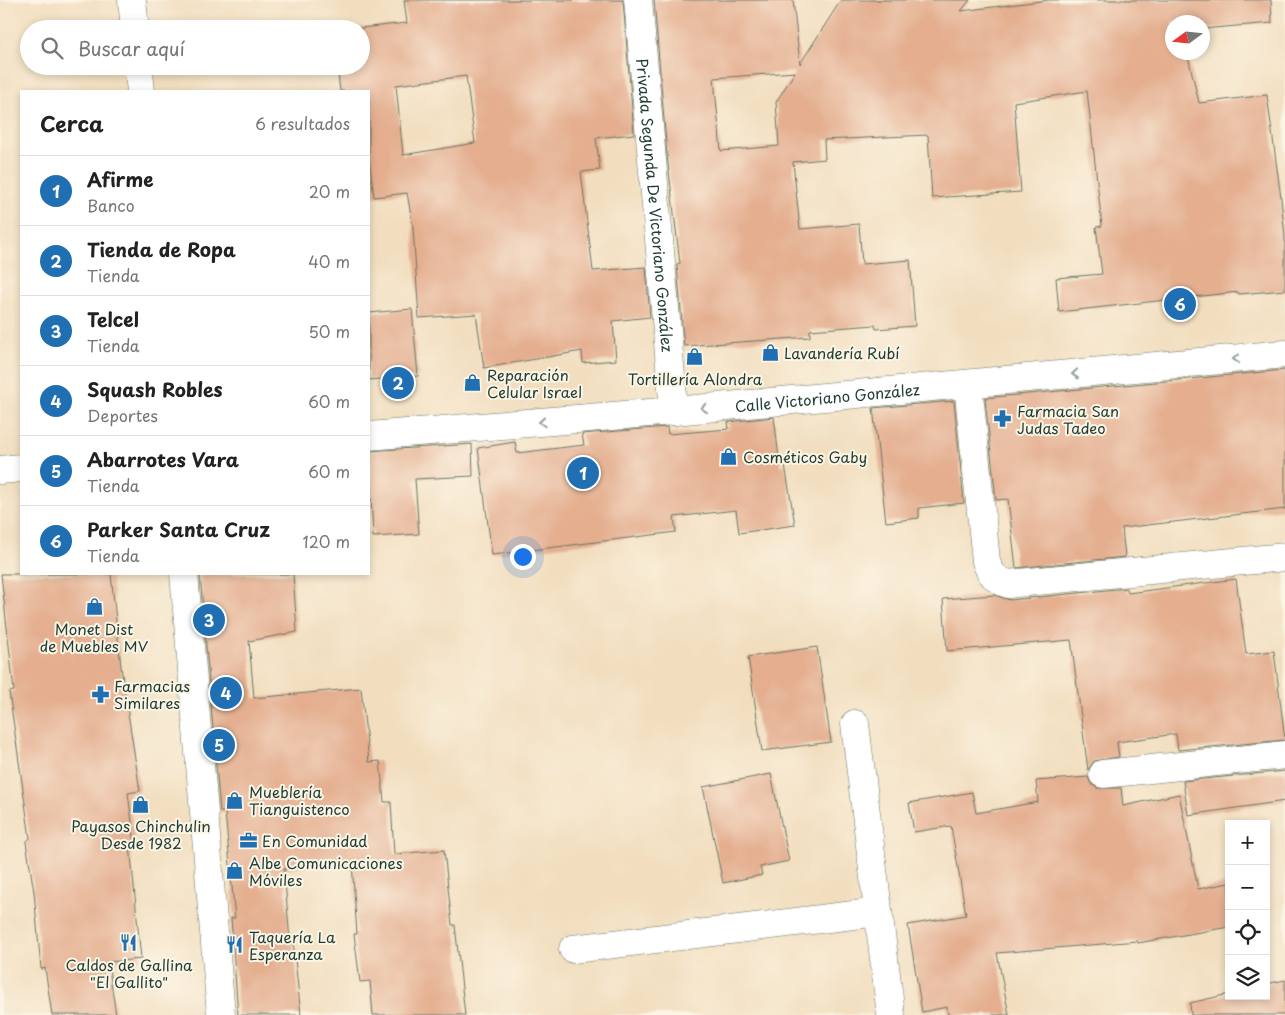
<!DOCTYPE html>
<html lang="es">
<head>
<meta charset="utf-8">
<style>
	:root { --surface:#fff; --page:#f6f6f6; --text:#222; --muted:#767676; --line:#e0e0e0; --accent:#1f6fb2 }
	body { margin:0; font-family:"Playpen Sans",sans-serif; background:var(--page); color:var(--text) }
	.controls { position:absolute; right:15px; bottom:15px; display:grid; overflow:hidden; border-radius:0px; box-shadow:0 2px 8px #0003 }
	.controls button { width:45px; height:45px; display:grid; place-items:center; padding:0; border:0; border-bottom:1px solid var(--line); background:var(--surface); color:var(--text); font:25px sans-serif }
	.compass { position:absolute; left:1165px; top:15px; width:45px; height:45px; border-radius:50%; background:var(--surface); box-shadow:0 2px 8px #0003; rotate:255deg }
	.you { position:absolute; left:522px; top:556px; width:18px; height:18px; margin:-12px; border:4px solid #fff; border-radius:50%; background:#1a73e8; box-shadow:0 0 0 8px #1a73e833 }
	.badge { display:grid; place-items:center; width:32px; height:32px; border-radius:50%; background:var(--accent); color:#fff; font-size:16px; font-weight:700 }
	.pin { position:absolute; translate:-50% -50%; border:2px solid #fff; box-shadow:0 1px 5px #0006 }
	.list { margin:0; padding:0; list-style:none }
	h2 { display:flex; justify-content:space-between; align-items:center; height:65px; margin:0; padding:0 20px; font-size:21px }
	h2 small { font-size:16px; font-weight:400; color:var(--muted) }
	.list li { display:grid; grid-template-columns:32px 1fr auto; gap:15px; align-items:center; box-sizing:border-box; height:70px; padding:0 20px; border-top:1px solid var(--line) }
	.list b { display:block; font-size:19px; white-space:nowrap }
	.list p { margin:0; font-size:16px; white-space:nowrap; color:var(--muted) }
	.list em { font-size:16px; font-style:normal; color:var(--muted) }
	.icon { flex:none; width:28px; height:28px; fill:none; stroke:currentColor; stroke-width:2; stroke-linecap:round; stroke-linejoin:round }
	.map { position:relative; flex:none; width:1285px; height:1015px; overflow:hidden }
	.search { position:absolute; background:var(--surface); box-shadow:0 2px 8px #0003; left:20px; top:20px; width:350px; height:55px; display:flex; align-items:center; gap:12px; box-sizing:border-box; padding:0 18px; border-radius:28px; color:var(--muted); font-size:19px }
	.panel { position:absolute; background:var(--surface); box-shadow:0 2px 8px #0003; left:20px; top:90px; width:350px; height:485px; border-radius:0px }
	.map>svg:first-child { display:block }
	.building { fill:#e4ae8f; fill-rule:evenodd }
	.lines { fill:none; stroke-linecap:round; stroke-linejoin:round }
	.minor-casing { stroke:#697565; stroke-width:29 }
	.major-casing { stroke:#697565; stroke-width:29 }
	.minor { stroke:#fff; stroke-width:28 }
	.major { stroke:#fff; stroke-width:28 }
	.oneway { stroke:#8f9e9a }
	.labels { text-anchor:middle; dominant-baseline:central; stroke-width:4; stroke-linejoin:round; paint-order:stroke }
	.street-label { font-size:15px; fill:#1f3d34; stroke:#fcf5e5 }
	.poi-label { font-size:15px; fill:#1f3d34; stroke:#fcf5e5; text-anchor:start }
</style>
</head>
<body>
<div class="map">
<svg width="1285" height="1015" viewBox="0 0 1285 1015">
	<rect width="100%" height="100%" fill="#fcf5e5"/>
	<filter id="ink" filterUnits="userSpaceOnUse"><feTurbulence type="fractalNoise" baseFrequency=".02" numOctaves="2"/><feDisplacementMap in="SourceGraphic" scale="10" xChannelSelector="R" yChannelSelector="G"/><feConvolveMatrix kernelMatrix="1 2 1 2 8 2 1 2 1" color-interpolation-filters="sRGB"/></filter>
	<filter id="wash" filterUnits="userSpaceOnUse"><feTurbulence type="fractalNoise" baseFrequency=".0096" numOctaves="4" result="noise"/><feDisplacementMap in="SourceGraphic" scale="20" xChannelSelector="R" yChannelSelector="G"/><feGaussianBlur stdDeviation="1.12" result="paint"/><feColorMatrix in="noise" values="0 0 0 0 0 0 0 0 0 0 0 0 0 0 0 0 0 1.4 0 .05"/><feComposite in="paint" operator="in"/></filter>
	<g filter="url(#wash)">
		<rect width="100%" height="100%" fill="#f2debf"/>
		<g id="blocks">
			<g class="building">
				<path d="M404 0H623L634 134 596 138 600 170 581 172 593 271 646 267 650 317 613 321 616 360 583 363 582 351 484 368 476 314 419 318 413 227 407 193 374 197 369 157V91H340L337 66H361V29H351L407 23ZM466 76 475 143 403 155 396 85Z"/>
				<path d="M654 0H793L800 64 841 0H970L961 11 1049 0H1271L1272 23 1202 29V22H1172V52H1187L1199 103 1267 95 1281 198 1285 237V290L1239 294 1238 292 1059 312 1056 278 1102 274 1096 227 1102 226 1087 91 1014 102 1021 192 932 198 928 135 824 140 825 159 793 162 800 229 859 224 862 264 910 260 915 326 876 329 875 325 810 330V337L684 346 677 264 680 263 667 155ZM795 72 776 102 779 146 721 151 714 78Z"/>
				<path d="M412 309 418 376 369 380V313Z"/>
				<path d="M1285 370V509L1122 528 1125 557 1016 568 1008 499 996 500 985 398Z"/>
				<path d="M954 401 964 503 919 508V518L886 522 873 408Z"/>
				<path d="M774 417 780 466 785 465 795 525 739 533 736 510 674 517 676 532 492 555 478 448 515 442 517 453 584 445 582 434 667 427 668 434 729 429 728 422Z"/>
				<path d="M472 444 473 476 415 479 419 534 373 537 369 451Z"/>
				<path d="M1 574H111L121 667 140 791 128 793 135 844 130 845 141 959 108 962 116 1015H52L45 968 41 969 34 892 26 842 30 838 9 692 14 691Z"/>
				<path d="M200 574H293L297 632 249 641 254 698 361 688 369 762 380 761 384 802H391L394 854 444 850 452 925H455L465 1015H373L370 981 360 982 354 934H357L352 863 284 869 290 941H293L301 1015H238L231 918H235L225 812H220Z"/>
				<path d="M1236 579 1246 654 1274 651 1285 740 1178 750 1176 734 1117 742 1119 757 1094 761 1088 770 1071 640 947 651 943 599 994 595 1010 600 1127 588 1128 593Z"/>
				<path d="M817 647 831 742 762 751 748 657Z"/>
				<path d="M1285 771V801L1188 815 1183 781Z"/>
				<path d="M771 774 789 861 760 867 762 875 723 883 703 787Z"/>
				<path d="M1088 777 1091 784 1097 788H1121L1123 806 1179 794 1198 889 1229 883V927L1138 943 1137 941 997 953 1009 1015H948L947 1007 922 1012 908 925 966 915 951 826 914 832 909 803 972 792 976 813 1038 802 1036 781Z"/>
				<path d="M1285 980V1015H1191L1190 1003 1229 994V996H1266V984Z"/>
			</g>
		</g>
	</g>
	<g filter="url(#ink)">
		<use href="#blocks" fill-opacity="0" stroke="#697565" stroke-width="1"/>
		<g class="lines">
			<defs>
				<g id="minor">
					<path id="s1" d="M638 0 674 411"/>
					<path d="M968 384 986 561C990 574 995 579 1008 584L1285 557"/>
					<path d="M855 724 891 1015"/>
					<path d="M1103 774 1285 755"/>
					<path d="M573 949 878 912"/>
				</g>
				<g id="major">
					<path d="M132 0 135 29"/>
					<path d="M138 66 141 91"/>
					<path id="s2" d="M369 436 674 411 1285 354"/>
					<path d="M0 470 21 468"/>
					<path d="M184 574 221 1015"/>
				</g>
			</defs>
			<use href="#minor" class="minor-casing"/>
			<use href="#major" class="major-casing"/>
			<use href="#minor" class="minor"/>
			<use href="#major" class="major"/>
		</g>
		<defs><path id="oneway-chevron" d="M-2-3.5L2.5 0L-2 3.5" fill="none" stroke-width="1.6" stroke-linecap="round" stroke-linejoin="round" transform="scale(1.25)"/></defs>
		<g class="oneway">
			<use href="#oneway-chevron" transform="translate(1236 359) rotate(175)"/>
			<use href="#oneway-chevron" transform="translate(1075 374) rotate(175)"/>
			<use href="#oneway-chevron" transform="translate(704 408) rotate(175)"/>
			<use href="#oneway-chevron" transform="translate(542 422) rotate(175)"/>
		</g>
	</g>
	<defs>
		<symbol id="shop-bare" viewBox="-9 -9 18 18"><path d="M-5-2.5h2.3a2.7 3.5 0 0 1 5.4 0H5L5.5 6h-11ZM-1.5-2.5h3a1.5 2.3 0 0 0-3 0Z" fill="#1f6fb2" stroke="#fcf5e5" stroke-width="2.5" paint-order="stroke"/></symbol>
		<symbol id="pharmacy-bare" viewBox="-9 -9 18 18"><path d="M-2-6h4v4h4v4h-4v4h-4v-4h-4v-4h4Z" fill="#1f6fb2" stroke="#fcf5e5" stroke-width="2.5" paint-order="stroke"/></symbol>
		<symbol id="office-bare" viewBox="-9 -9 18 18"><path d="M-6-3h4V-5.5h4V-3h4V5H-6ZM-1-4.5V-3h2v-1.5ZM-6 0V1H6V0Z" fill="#1f6fb2" stroke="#fcf5e5" stroke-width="2.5" paint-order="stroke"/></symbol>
		<symbol id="restaurant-bare" viewBox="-9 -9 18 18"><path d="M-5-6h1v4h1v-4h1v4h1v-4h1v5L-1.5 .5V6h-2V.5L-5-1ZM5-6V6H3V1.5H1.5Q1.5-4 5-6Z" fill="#1f6fb2" stroke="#fcf5e5" stroke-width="2.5" paint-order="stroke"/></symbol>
	</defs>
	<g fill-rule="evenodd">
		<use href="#shop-bare" x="758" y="340" width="25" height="25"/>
		<use href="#shop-bare" x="682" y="344" width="25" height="25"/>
		<use href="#shop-bare" x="460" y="370" width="25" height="25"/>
		<use href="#pharmacy-bare" x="990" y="406" width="25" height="25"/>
		<use href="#shop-bare" x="716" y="444" width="25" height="25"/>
		<use href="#shop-bare" x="82" y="594" width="25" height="25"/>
		<use href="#pharmacy-bare" x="88" y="682" width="25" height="25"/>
		<use href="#shop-bare" x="222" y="788" width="25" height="25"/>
		<use href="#shop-bare" x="128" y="792" width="25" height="25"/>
		<use href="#office-bare" x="236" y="828" width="25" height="25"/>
		<use href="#shop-bare" x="222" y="858" width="25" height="25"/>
		<use href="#restaurant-bare" x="116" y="930" width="25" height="25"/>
		<use href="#restaurant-bare" x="222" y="932" width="25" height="25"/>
	</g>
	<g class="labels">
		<g class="street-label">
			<text stroke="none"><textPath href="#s1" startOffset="206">Privada Segunda De Victoriano González</textPath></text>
			<text stroke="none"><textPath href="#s2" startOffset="460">Calle Victoriano González</textPath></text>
		</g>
		<g class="poi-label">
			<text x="784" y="352">Lavandería Rubí</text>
			<text x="487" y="374">Reparación<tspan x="487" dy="17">Celular Israel</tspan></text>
			<text x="695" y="378" text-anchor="middle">Tortillería Alondra</text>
			<text x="1017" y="410">Farmacia San<tspan x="1017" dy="17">Judas Tadeo</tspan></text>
			<text x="743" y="456">Cosméticos Gaby</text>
			<text x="94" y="628" text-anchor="middle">Monet Dist<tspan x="94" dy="17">de Muebles MV</tspan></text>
			<text x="114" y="685">Farmacias<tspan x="114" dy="17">Similares</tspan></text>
			<text x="249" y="791">Mueblería<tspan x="249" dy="17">Tianguistenco</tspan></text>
			<text x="141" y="825" text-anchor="middle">Payasos Chinchulin<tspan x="141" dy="17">Desde 1982</tspan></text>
			<text x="262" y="840">En Comunidad</text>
			<text x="249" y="862">Albe Comunicaciones<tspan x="249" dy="17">Móviles</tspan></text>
			<text x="249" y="936">Taquería La<tspan x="249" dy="17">Esperanza</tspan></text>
			<text x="129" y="964" text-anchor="middle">Caldos de Gallina<tspan x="129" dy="17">"El Gallito"</tspan></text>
		</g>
	</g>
</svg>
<div class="controls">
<button>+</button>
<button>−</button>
<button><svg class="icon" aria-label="locate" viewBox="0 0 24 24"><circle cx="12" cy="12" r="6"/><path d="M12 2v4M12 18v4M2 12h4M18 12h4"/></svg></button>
<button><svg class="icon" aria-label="layers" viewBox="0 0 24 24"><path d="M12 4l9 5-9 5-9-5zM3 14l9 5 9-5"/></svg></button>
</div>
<svg class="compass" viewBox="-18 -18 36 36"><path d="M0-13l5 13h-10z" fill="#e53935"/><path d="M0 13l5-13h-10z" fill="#767676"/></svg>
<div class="you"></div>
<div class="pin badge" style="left:583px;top:473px">1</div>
<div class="pin badge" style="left:398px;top:383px">2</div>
<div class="pin badge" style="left:209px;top:620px">3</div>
<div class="pin badge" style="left:226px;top:693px">4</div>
<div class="pin badge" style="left:219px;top:745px">5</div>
<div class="pin badge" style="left:1180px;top:304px">6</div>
<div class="search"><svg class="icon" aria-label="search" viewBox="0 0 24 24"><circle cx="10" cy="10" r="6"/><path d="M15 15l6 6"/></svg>Buscar aquí</div>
<section class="panel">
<h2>Cerca<small>6 resultados</small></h2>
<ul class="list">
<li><span class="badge">1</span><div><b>Afirme</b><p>Banco</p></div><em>20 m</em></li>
<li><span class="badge">2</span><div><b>Tienda de Ropa</b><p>Tienda</p></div><em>40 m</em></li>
<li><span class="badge">3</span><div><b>Telcel</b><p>Tienda</p></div><em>50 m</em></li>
<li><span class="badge">4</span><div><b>Squash Robles</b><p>Deportes</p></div><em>60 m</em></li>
<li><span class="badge">5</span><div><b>Abarrotes Vara</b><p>Tienda</p></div><em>60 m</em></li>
<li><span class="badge">6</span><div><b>Parker Santa Cruz</b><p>Tienda</p></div><em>120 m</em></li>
</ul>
</section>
</div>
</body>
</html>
